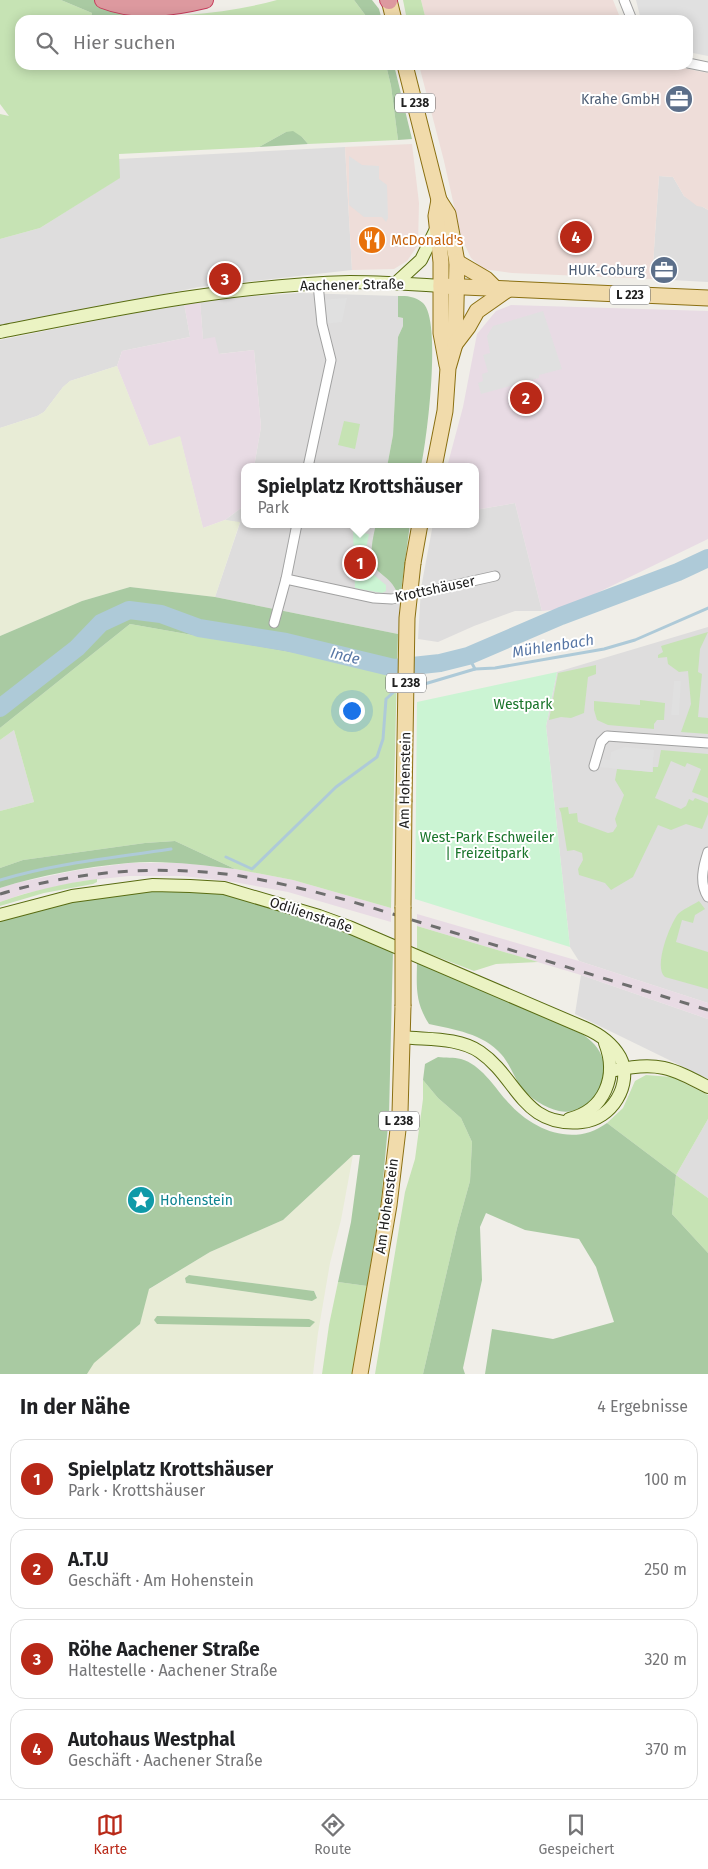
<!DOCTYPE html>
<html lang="de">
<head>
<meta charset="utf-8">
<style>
	:root { --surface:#fff; --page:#f2f2f2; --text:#202124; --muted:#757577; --line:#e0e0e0; --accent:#b92918 }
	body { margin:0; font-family:"Fira Sans",sans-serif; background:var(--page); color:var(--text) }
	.you { position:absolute; left:351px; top:710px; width:18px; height:18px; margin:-12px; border:4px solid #fff; border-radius:50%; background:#1a73e8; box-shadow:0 0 0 8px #1a73e833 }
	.badge { display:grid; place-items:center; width:32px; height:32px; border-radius:50%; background:var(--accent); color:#fff; font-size:16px; font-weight:700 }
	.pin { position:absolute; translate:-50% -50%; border:2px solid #fff; box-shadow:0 1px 5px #0006 }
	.popup { position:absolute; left:241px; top:463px; width:238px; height:65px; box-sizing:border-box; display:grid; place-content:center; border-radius:10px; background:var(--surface); filter:drop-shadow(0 1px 4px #0005); font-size:16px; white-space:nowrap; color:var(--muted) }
	.popup b { font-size:19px; color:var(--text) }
	.popup::after { content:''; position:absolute; left:50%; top:100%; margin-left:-10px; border:10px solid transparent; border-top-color:var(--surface) }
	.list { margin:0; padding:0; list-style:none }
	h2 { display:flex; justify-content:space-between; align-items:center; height:65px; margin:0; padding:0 20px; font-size:21px }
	h2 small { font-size:16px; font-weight:400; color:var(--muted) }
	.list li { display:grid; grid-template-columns:32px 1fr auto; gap:15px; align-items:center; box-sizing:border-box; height:80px; margin:0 10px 10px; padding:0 10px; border:1px solid var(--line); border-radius:15px }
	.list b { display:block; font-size:19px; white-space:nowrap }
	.list p { margin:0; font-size:16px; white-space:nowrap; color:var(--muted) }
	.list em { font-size:16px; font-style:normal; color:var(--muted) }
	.icon { flex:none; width:28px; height:28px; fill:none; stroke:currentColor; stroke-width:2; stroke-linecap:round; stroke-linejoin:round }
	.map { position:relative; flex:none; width:708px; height:1374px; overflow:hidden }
	.search { position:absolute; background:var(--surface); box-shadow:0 2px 12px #0003; left:15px; right:15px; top:15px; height:55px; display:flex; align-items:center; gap:12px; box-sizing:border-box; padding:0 18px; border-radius:15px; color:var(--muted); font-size:19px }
	.sheet { height:425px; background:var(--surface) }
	nav { display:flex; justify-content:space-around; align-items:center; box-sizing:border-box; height:70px; border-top:1px solid var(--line); background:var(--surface); font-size:14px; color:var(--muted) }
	nav a { display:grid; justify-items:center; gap:2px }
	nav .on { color:var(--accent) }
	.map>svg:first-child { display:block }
	.residential { fill:#dedddd }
	.commercial { fill:#eeddd9 }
	.industrial { fill:#e8dbe4 }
	.farmland { fill:#e8ecd6; fill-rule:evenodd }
	.grass { fill:#c6e3b4 }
	.forest { fill:#a9caa2 }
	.park { fill:#cbf4d3 }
	.parking { fill:#e0e0e0 }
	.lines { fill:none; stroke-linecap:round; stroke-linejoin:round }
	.stream { stroke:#aecad8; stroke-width:3 }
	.river { stroke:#aecad8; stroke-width:18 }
	.street-casing { stroke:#a1a1a1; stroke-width:11 }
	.secondary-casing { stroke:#596c12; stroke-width:14 }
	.primary-casing { stroke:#8b7012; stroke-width:17 }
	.highway-casing { stroke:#c73c5c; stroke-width:18 }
	.street { stroke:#fff; stroke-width:9 }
	.secondary { stroke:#ebf3c3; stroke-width:12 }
	.primary { stroke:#f1dbab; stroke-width:15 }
	.highway { stroke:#dd999f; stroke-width:16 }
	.rail { stroke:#6e6e6e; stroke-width:3; stroke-dasharray:10 10; stroke-linecap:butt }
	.primary-bridge-casing { stroke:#8b7012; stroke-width:17; stroke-linecap:butt }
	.primary-bridge { stroke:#f1dbab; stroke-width:15 }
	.labels { text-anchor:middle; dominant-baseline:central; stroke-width:4; stroke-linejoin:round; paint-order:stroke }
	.shield { fill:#fff; stroke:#636363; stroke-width:1 }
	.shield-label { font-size:12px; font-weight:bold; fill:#202020 }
	.service-label { font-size:14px; fill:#4e5e75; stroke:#fff; text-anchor:end }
	.food-label { font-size:14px; fill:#c56008; stroke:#fff; text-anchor:start }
	.street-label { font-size:14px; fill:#202020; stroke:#fff }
	.park-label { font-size:14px; fill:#19742a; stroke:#fff }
	.culture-label { font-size:14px; fill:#0d838f; stroke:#fff; text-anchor:start }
	.water-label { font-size:15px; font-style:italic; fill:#5776a5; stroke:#fff }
</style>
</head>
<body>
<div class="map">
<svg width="708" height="1374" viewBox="0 0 708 1374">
	<rect width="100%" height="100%" fill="#f0eee8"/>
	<g class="residential">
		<path d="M345 147 352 270 199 287 0 327V239L40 228 119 178 118 159Z"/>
		<path d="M659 176 673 177 684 196 708 210V282L652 279Z"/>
		<path d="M300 293 398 296V317L403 318V326L398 337 393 435 387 467H254L261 427 254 350 218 354 203 340 200 300Z"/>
		<path d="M184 303 190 337 122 351 117 366 70 381 63 387 44 412 37 416 0 428V340Z"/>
		<path d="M515 503 542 611H515L474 626 438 642 418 639 421 588 433 524H475V510Z"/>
		<path d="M245 505V524H376L372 560 380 573 393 582 397 592H401L398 634 215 597 240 523 225 520Z"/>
		<path d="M708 627V1003L579 961 570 947 546 726 557 672Z"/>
		<path d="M14 730 34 802 0 811V740Z"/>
		<path d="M581 975 708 1019V1079L575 1014Z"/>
		<path d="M708 1119V1198L676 1175Z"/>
	</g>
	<g class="commercial">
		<path d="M421 0H613L621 20H426Z"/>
		<path d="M419 65H668L708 73V210L703 207 697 206 684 196 673 177 659 176 652 279 512 273 483 269 471 258 461 237 444 161Z"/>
		<path d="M412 144 419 203 418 245 407 261 394 269 352 270 345 147Z"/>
	</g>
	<g class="industrial">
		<path d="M200 300 203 339 215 337 219 354 254 350 261 427 254 467H245V505L225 520 203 528 180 437 149 446 117 366 122 351 190 337 184 303Z"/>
		<path d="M511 305 708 311V539L564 609 542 611 515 503 475 510V467H447L463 407 477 334 496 311Z"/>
		<path d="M129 863H184L235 869 293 880 391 908V922L288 892 234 882 183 876H129L82 881 23 894 0 902V888L16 883 78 870Z"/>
		<path d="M417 914 579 961 708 1003V1019L581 975 417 926Z"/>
	</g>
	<g class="farmland">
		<path d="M117 366 149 446 180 436 203 528 225 520 240 522 215 597 130 587 82 601 0 636V428L37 416 44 412 63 387 70 381Z"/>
		<path d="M353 1155 341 1220 330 1263 318 1333 313 1374H87L93 1363 140 1324 148 1290 210 1252 283 1220ZM189 1275 314 1291 317 1297 312 1301 186 1283 185 1278Z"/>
	</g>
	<g class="grass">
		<path d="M0 0H61L92 13 90 20H20V65H386L391 86 398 140 308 144 302 137 286 132 259 147 119 154 120 178 40 228 0 239V114L9 116 0 104Z"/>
		<path d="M277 0H354L369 20H118V17C172 17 226 14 277 0Z"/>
		<path d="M403 0H421L426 20H407Z"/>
		<path d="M344 421 360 424 355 449 338 445Z"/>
		<path d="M130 624 397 671 391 908 293 880 235 869 175 841 145 843 23 860 0 868V811L34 802 14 730 0 740V728Z"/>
		<path d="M708 632 700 649 698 672 702 674 698 717 708 718V734L681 732 691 704 688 671 679 672 668 664 667 657 658 658V655L663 652 661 646Z"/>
		<path d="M596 665V674L588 677 584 713 571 718 561 717 549 720 558 673Z"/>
		<path d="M640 700 665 703 664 720H657L654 724V729L608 725 597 720 594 710V701L640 705Z"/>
		<path d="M661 750 708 754V798L692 792 701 769 687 763 685 767 671 761 655 798 681 809 686 806 689 799 693 801 695 798 708 803V814L702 829 686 824 671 830 658 825 633 877 611 890 605 883 579 875 578 869 583 860 582 853 574 850 567 851 561 813 559 808 568 807 569 814 577 813 578 822 608 833 613 832 617 826 615 819 624 795 615 780 617 769 653 772V767H658Z"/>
		<path d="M97 879V882L93 884 44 893 0 906V902C31 891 64 883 97 879Z"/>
		<path d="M699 901 705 909 695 915 693 923 682 920 676 942 708 952V989L665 977C653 967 670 924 678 914 683 909 693 905 699 901Z"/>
		<path d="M417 926 538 962 496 964 474 971 417 949Z"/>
		<path d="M646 1075 672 1077 708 1095V1119L676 1175 708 1198V1253L672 1214 676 1175 607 1123 623 1108 635 1081Z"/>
		<path d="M423 1080 438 1098 461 1118 472 1142 470 1181 457 1228 423 1374H375L405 1192 415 1159 423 1099Z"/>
		<path d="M338 1282 367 1286 352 1374H322L329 1325Z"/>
	</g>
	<g class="forest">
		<path d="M61 0H171L154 17H119L118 20H90L92 13Z"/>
		<path d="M354 0H372L379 9 382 20H369Z"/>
		<path d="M386 65H394L412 139 398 140 391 86Z"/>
		<path d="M293 131 302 137 308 144 259 147 286 132Z"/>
		<path d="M398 296C407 296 415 296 423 303 442 321 427 440 421 467H387L393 435 398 337 403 326V318L398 317Z"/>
		<path d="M376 524H410L401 592H397C391 580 387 579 378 571 367 560 373 538 376 524Z"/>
		<path d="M130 587 215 597 398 634 397 671 130 624 0 728V636L82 601Z"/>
		<path d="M175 841 235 869C199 865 163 860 128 863 85 867 41 875 0 888V868L23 860 145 843Z"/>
		<path d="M153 890 222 894 318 918 393 950 389 1115 381 1202 367 1286 338 1282 351 1222 360 1155H353L283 1220 210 1252 149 1289 140 1324 94 1363 87 1374H0V919L94 897Z"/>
		<path d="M417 960 582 1034C592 1041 599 1047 603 1060 612 1084 586 1117 559 1111 545 1108 530 1098 521 1087 514 1077 510 1064 501 1054 484 1034 453 1029 429 1024 414 1001 417 985 417 960Z"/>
		<path d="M438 1057C445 1058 454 1057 461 1059 481 1065 493 1085 506 1100 526 1124 559 1142 590 1132 596 1130 602 1126 607 1123L676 1175 672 1214 708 1253V1374H485L492 1329 553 1339 614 1322 596 1267 579 1239 525 1230 486 1213 480 1227 482 1280 463 1368 465 1374H423L457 1228 470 1181 472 1142 461 1118 438 1098 423 1080 425 1064Z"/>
		<path d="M189 1275 314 1291 317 1298 312 1301 186 1283 185 1278Z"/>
		<path d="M157 1316 309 1319 315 1322 310 1327 157 1324 154 1320Z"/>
	</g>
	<g class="park">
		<path d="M353 531 369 534C363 563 362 566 386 585V591L382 593 355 588Z"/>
		<path d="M557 672 546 726 570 947 415 899 417 702Z"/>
	</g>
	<g class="parking">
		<path d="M636 0H708V56L688 52V20H641Z"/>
		<path d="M349 156 362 165 379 166V179L387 185 388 218 386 222 382 217H364L349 205Z"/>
		<path d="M347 298 342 322 322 324 319 300Z"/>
		<path d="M543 311 562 369 539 375V378L481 394 478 383 483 381 482 374 488 372 483 355 490 353 487 336 493 326Z"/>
		<path d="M674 681H681L679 715H671Z"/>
		<path d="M625 747 654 750 652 772 598 767 599 759 610 760 611 752Z"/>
	</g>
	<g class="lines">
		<g class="stream">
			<path d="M468 656 475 669"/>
			<path d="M411 688 475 669 495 668 604 649 635 640 708 608"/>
			<path d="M226 857 252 869 336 787 377 757 383 739 386 699 396 690 403 689"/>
			<path d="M0 880C56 863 113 858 171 849"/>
		</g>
		<path class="river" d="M0 708 77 648 101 623 129 610 161 614 199 628 286 642 394 668 440 663 468 656 561 616 678 572 708 558"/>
		<defs>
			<g id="street">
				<path d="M624 0 632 20"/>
				<path d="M688 63 708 67"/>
				<path d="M308 467 331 360 322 324 318 284"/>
				<path d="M286 579 374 598 392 599 495 576"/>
				<path d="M274 623 286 579 297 524"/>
				<path d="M594 766 601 742 607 736 708 743"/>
				<path d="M708 852C703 867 699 883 708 897"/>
			</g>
			<g id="secondary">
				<path d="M396 283 421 260 437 227"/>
				<path d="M0 332C116 309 232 285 350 282 381 282 411 284 441 286"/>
				<path d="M0 915 72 896 153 885 190 886 224 888 319 916 349 927 585 1028C599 1034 612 1043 620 1057 634 1084 611 1120 582 1122 522 1128 518 1078 480 1052 458 1037 427 1040 402 1037"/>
				<path d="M616 1070C658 1061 671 1068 708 1087"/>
				<path d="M569 1119C605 1110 618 1076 605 1043"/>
			</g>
			<g id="primary">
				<path d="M389 0 394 20"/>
				<path d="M405 65 439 200 448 214 457 262 455 344 448 368 445 411 434 467"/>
				<path d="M439 200 436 216 441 262V333L447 365"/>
				<path d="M457 262 486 279 496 289"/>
				<path d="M441 286 708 298"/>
				<path d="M455 344 468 327 477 311 507 290"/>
				<path d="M413 563 420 524"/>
				<path d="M403 907 404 802"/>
				<path d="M360 1374 389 1205 400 1113 403 1006"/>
			</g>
			<g id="highway">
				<path d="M103 0C136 13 172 8 205 0"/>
				<path d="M388 0 389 1"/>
			</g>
		</defs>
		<use href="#street" class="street-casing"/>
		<use href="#secondary" class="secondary-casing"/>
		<use href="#primary" class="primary-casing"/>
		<use href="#highway" class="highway-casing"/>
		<use href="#street" class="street"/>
		<use href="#secondary" class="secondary"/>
		<use href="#primary" class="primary"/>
		<use href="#highway" class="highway"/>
		<path class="rail" d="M0 894C76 871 156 865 234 875 273 881 312 891 350 901L708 1010"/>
		<defs>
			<g id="primary-bridge">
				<path d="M404 802 407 618 413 563"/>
				<path d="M403 1006V907"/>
			</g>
		</defs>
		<use href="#primary-bridge" class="primary-bridge-casing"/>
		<use href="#primary-bridge" class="primary-bridge"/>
	</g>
	<defs>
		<symbol id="office-disc" viewBox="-11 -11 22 22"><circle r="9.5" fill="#5c6f8a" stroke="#fff"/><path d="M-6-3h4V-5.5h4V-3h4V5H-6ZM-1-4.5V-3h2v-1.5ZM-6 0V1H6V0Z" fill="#fff"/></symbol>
		<symbol id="restaurant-disc" viewBox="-11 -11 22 22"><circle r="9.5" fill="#e8710a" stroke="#fff"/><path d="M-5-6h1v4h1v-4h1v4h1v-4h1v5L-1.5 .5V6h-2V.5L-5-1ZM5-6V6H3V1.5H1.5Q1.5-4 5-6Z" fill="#fff"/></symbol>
		<symbol id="sight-disc" viewBox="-11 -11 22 22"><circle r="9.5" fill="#0f9aa8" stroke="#fff"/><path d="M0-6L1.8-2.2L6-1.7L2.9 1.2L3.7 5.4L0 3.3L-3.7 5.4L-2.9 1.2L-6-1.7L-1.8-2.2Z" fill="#fff"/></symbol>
	</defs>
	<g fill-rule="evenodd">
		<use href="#office-disc" x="663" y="83" width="32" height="32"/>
		<use href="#restaurant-disc" x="356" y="224" width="32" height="32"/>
		<use href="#office-disc" x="648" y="254" width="32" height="32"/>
		<use href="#sight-disc" x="125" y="1184" width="32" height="32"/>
	</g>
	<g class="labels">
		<g class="shield">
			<rect x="395" y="93.5" width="40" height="19" rx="4"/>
			<rect x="610" y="285.5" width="40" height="19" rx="4"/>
			<rect x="386" y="673.5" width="40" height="19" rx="4"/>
			<rect x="379" y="1111.5" width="40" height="19" rx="4"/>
		</g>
		<g class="shield-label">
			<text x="415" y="103">L 238</text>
			<text x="630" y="295">L 223</text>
			<text x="406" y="683">L 238</text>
			<text x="399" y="1121">L 238</text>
		</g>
		<g class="service-label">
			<text x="660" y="99">Krahe GmbH</text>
			<text x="645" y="270">HUK-Coburg</text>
		</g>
		<g class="food-label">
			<text x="391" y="240">McDonald's</text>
		</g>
		<g class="street-label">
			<text transform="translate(352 285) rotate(-1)">Aachener Straße</text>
			<text transform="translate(435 589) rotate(-12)">Krottshäuser</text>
			<text transform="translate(405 780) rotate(-89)">Am Hohenstein</text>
			<text transform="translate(311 915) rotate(18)">Odilienstraße</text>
			<text transform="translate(387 1206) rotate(-82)">Am Hohenstein</text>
		</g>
		<g class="park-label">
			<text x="523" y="704">Westpark</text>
			<text x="487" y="837">West-Park Eschweiler<tspan x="487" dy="16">| Freizeitpark</tspan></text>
		</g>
		<g class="culture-label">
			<text x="160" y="1200">Hohenstein</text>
		</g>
		<g class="water-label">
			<text transform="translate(553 646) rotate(-9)">Mühlenbach</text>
			<text transform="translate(345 656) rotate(14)">Inde</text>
		</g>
	</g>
</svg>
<div class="you"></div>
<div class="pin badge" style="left:360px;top:563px">1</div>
<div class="popup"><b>Spielplatz Krottshäuser</b>Park</div>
<div class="pin badge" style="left:526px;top:398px">2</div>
<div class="pin badge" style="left:225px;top:279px">3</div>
<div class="pin badge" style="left:576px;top:237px">4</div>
<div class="search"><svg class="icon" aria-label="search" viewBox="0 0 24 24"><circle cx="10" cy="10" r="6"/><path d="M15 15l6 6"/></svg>Hier suchen</div>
</div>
<section class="sheet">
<h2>In der Nähe<small>4 Ergebnisse</small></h2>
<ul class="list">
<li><span class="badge">1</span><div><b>Spielplatz Krottshäuser</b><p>Park · Krottshäuser</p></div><em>100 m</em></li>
<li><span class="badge">2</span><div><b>A.T.U</b><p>Geschäft · Am Hohenstein</p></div><em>250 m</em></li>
<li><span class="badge">3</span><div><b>Röhe Aachener Straße</b><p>Haltestelle · Aachener Straße</p></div><em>320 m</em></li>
<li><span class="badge">4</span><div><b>Autohaus Westphal</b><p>Geschäft · Aachener Straße</p></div><em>370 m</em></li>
</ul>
</section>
<nav>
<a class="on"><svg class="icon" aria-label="map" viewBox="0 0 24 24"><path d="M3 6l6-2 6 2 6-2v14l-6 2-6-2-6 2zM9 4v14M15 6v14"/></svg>Karte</a>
<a><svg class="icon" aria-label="directions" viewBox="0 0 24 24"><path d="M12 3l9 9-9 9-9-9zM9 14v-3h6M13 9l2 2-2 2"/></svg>Route</a>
<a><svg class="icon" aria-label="saved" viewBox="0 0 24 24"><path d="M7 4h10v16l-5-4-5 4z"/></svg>Gespeichert</a>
</nav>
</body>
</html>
